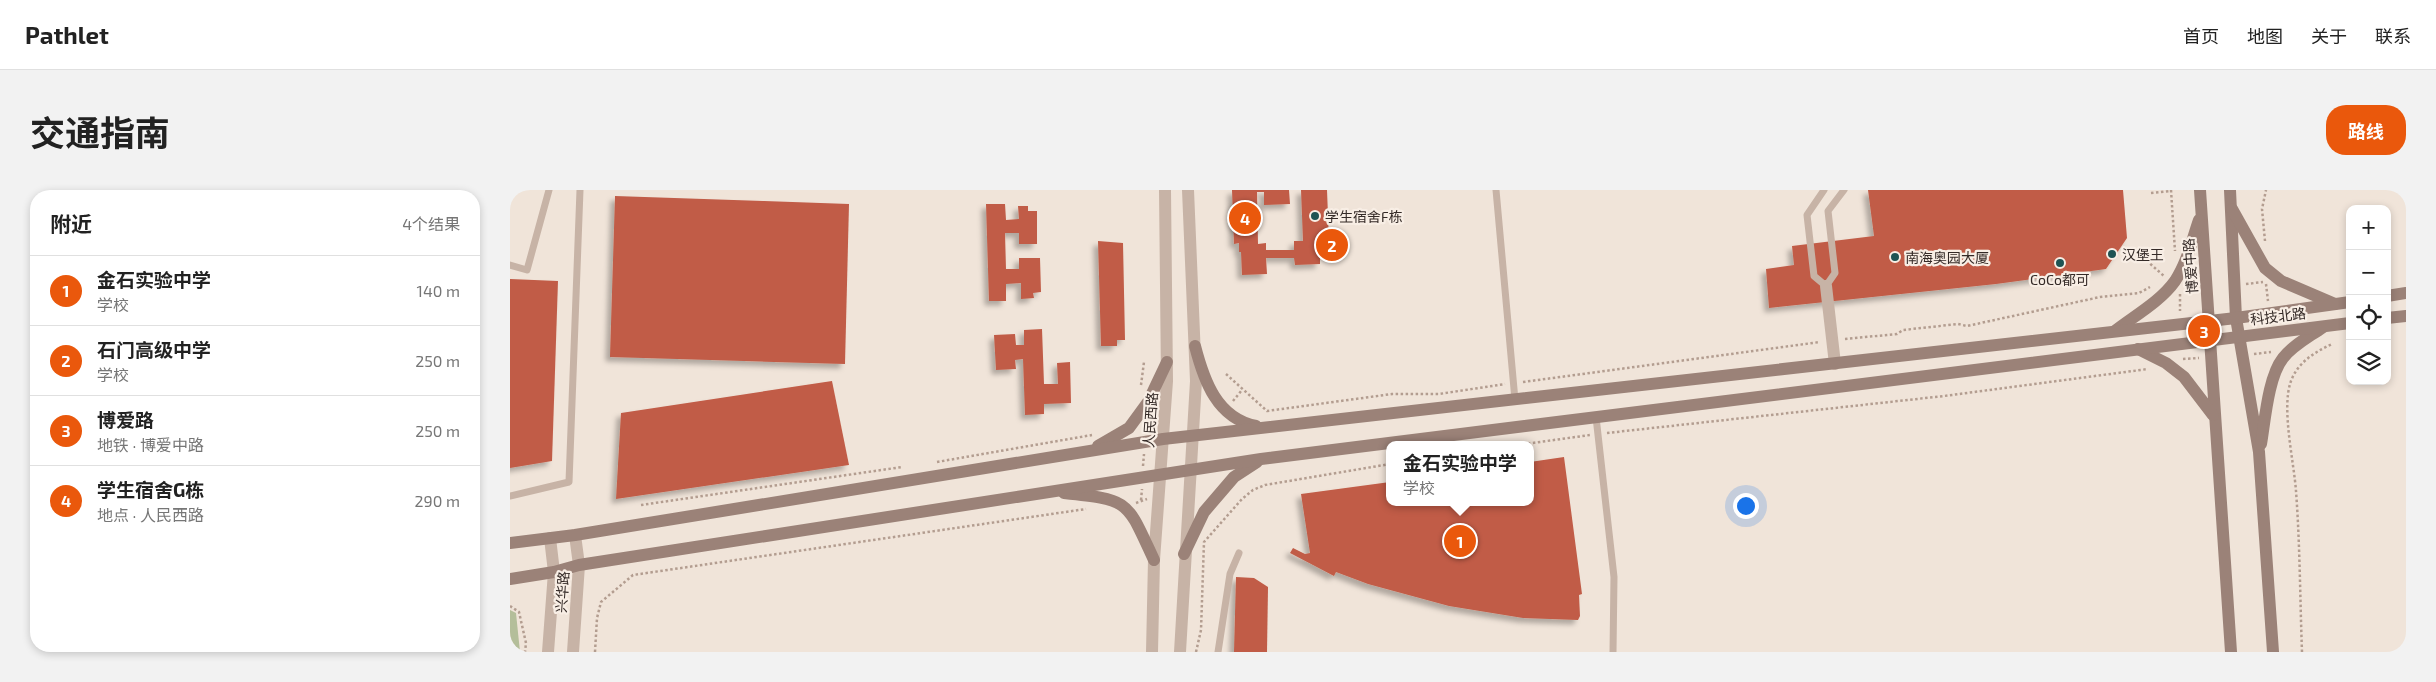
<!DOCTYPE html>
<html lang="zh">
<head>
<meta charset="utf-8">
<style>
	:root { --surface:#fff; --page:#f2f2f2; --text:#222; --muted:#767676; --line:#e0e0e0; --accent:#ea580c }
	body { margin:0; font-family:"Exo 2","Noto Sans SC",sans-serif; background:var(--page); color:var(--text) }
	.controls { position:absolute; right:15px; top:15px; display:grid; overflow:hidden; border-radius:10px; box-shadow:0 2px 8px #0003 }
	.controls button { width:45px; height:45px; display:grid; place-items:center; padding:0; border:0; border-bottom:1px solid var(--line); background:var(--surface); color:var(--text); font:25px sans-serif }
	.you { position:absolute; left:1235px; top:315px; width:18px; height:18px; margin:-12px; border:4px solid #fff; border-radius:50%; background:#1a73e8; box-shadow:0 0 0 8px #1a73e833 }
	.badge { display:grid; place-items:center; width:32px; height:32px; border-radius:50%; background:var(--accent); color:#fff; font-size:16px; font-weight:700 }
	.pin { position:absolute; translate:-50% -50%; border:2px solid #fff; box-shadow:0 1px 5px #0006 }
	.popup { position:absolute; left:876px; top:251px; width:148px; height:65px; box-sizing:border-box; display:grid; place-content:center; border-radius:10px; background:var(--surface); filter:drop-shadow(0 1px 4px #0005); font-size:16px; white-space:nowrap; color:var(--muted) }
	.popup b { font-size:19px; color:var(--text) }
	.popup::after { content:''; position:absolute; left:50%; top:100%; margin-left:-10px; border:10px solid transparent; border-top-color:var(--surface) }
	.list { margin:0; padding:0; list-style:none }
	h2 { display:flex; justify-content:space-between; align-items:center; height:65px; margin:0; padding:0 20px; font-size:21px }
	h2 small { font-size:16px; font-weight:400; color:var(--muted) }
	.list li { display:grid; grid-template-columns:32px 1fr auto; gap:15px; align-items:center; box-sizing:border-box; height:70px; padding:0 20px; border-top:1px solid var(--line) }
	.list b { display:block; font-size:19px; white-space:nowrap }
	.list p { margin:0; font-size:16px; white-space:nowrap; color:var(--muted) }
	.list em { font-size:16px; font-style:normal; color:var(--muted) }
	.icon { flex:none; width:28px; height:28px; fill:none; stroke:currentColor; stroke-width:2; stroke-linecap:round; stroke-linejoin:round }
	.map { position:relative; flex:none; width:1896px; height:462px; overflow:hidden; border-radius:20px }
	header { display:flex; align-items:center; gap:30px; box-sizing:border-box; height:70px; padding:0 25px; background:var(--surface); border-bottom:1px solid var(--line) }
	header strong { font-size:24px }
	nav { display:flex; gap:28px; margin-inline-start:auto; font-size:18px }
	.intro { display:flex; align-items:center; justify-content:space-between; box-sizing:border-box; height:120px; padding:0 30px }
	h1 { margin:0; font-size:35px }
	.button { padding:12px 22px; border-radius:20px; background:var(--accent); color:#fff; font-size:18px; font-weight:700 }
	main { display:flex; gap:30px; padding:0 30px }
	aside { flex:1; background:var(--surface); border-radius:20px; box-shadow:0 2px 8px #0003 }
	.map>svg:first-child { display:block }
	.green { fill:#b4be9a }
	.building { fill:#c15c47; filter:url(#shadow) }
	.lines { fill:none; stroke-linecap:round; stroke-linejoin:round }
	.path { stroke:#b39d90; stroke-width:2.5; stroke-dasharray:2.5 2.5; stroke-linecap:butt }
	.service { stroke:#c7b3a6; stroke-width:7 }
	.minor { stroke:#c7b3a6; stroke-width:12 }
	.tertiary { stroke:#c7b3a6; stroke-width:12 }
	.secondary { stroke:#9b8278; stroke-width:12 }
	.poi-dot { fill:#1e5353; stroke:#f8eee5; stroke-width:2 }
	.labels { text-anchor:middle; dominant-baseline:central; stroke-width:4.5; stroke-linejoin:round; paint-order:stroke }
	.poi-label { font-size:14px; fill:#342a27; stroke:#f8eee5; text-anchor:start }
	.street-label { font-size:14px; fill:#342a27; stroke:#f8eee5 }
</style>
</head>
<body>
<header>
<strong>Pathlet</strong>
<nav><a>首页</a><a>地图</a><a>关于</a><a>联系</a></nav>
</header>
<div class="intro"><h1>交通指南</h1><a class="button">路线</a></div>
<main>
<aside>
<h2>附近<small>4个结果</small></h2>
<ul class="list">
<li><span class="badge">1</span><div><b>金石实验中学</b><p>学校</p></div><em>140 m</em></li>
<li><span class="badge">2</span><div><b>石门高级中学</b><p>学校</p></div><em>250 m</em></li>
<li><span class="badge">3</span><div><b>博爱路</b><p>地铁 · 博爱中路</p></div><em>250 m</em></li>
<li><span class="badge">4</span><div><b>学生宿舍G栋</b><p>地点 · 人民西路</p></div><em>290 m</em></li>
</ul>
</aside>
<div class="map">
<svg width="1896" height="462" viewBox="0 0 1896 462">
	<defs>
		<filter id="shadow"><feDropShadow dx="-4.5" dy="4.5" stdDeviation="2.5" flood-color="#0004"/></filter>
	</defs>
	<rect width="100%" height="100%" fill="#f0e4d9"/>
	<path class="green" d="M0 420 6 423 10 462H0Z"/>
	<g class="building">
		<path d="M722 0H779L780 14 754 15V2H747L748 54 756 53V60H784V51H793L791 0H817L819 51H813V59H810V74L785 75 784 68H756L757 84 732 85 731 62H729V53L724 54Z"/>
		<path d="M1358 0H1613L1617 48 1596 79 1486 94 1259 118 1256 79 1284 75 1282 56 1364 46Z"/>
		<path d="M105 6 339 14 335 174 100 167Z"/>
		<path d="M476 14H495L496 30 509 29 508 16H518V21H527V54H509V43H495L496 79H509V68H530L531 102 523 103 524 108 511 109V93L496 94V111H479Z"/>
		<path d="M588 51 613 53 615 150H607V156H591Z"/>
		<path d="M0 89 48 91 42 271 0 278Z"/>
		<path d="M532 139 534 194H548L547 173 560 172 561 213 534 214V224L515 225 513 169 505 170 506 179 486 180 484 145 505 144 506 155H514V140Z"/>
		<path d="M322 191 339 275 106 309 111 223Z"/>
		<path d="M1054 267 1072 404 1069 405 1070 426 1068 430 1013 428 939 416 858 394 826 382 824 386 780 363 783 358 795 364 800 363 791 304 880 292V312H1020V272Z"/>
		<path d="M726 387 744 388 758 397 757 462H724Z"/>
	</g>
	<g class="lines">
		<g class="path">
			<path d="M1661 0 1665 61"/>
			<path d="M1641 3 1661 1"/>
			<path d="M1755 51 1752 19 1756 0"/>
			<path d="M1629 64 1654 86"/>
			<path d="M1736 94 1753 92"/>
			<path d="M1756 94 1758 111"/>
			<path d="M1670 104V121"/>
			<path d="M1335 149 1387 144 1393 140 1448 134 1457 136 1590 107 1629 103 1640 97"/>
			<path d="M1744 164 1761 162"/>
			<path d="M1673 169 1689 168"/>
			<path d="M716 184 757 221 882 204H929L995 194"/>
			<path d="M1013 192 1310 152"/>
			<path d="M631 195 634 172"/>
			<path d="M723 211 732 200"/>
			<path d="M1097 243 1434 206 1638 179"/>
			<path d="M1008 255 1080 245"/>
			<path d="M427 272 582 245"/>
			<path d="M633 276 634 264"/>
			<path d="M631 310 632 299"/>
			<path d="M626 313 637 309"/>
			<path d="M131 315 392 277"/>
			<path d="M0 416 9 422 16 453 15 462"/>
			<path d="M85 462 87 428 91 412 123 385 576 319"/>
			<path d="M686 462 691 440 694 352 732 309 743 300 755 295 880 274"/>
			<path d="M1792 462C1790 409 1790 355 1786 301 1784 272 1771 218 1781 191 1788 172 1805 162 1822 154"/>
		</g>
		<g class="service">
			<path d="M986 0 1005 210"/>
			<path d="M1314 0 1297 25 1304 86 1316 96 1325 83 1318 21 1334 0"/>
			<path d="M0 75 17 80 39 0"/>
			<path d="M1086 227 1104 387 1103 462"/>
			<path d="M0 306 59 292 70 0"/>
			<path d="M708 462 720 384 729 363"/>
		</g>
		<path class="minor" d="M1316 96 1325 174"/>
		<g class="tertiary">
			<path d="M38 462 44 382 40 348"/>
			<path d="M63 462 69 375 65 345"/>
			<path d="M642 462 644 370 657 191 655 0"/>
			<path d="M670 462 686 191 678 0"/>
		</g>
		<g class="secondary">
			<path d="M1690 0 1721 462"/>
			<path d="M1720 0 1726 128 1749 262 1763 462"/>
			<path d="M1722 19 1755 78 1771 91 1825 114"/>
			<path d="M1877 106 1896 103"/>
			<path d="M1877 128 1896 126"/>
			<path d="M1605 141C1624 126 1650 112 1665 91 1677 73 1682 50 1689 30"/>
			<path d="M685 156C694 191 707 228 746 236"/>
			<path d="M1628 159 1656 173 1674 187 1703 225"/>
			<path d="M1751 254C1755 231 1758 187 1773 168 1783 155 1799 147 1813 137"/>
			<path d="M588 256 619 238 638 212 657 172"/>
			<path d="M554 303C621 310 616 310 644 370"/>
			<path d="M0 353 65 345 653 249 1726 128 1840 112"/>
			<path d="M674 364 694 322 724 287 747 272"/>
			<path d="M0 389 44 382 69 375 751 269 1840 133"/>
		</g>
	</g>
	<g class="poi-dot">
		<circle cx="805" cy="26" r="5"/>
		<circle cx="1602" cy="64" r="5"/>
		<circle cx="1385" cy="67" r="5"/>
		<circle cx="1550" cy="73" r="5"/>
	</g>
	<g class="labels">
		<g class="poi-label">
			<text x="815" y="26">学生宿舍F栋</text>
			<text x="1612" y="64">汉堡王</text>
			<text x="1395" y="67">南海奥园大厦</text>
			<text x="1550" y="89" text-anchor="middle">CoCo都可</text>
		</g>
		<g class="street-label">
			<text transform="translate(1680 76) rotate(-94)">博爱中路</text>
			<text transform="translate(1768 126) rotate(-7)">科技北路</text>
			<text transform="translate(640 230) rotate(-86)">人民西路</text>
			<text transform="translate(52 402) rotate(-86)">兴华路</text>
		</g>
	</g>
</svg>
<div class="controls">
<button>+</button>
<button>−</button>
<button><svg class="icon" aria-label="locate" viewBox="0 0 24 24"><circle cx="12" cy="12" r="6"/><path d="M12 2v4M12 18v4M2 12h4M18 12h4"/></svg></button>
<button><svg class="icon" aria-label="layers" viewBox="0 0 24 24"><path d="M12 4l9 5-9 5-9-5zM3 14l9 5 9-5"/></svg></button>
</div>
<div class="you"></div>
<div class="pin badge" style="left:950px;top:351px">1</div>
<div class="popup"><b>金石实验中学</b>学校</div>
<div class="pin badge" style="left:822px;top:55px">2</div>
<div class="pin badge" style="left:1694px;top:141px">3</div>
<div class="pin badge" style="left:735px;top:28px">4</div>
</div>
</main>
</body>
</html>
